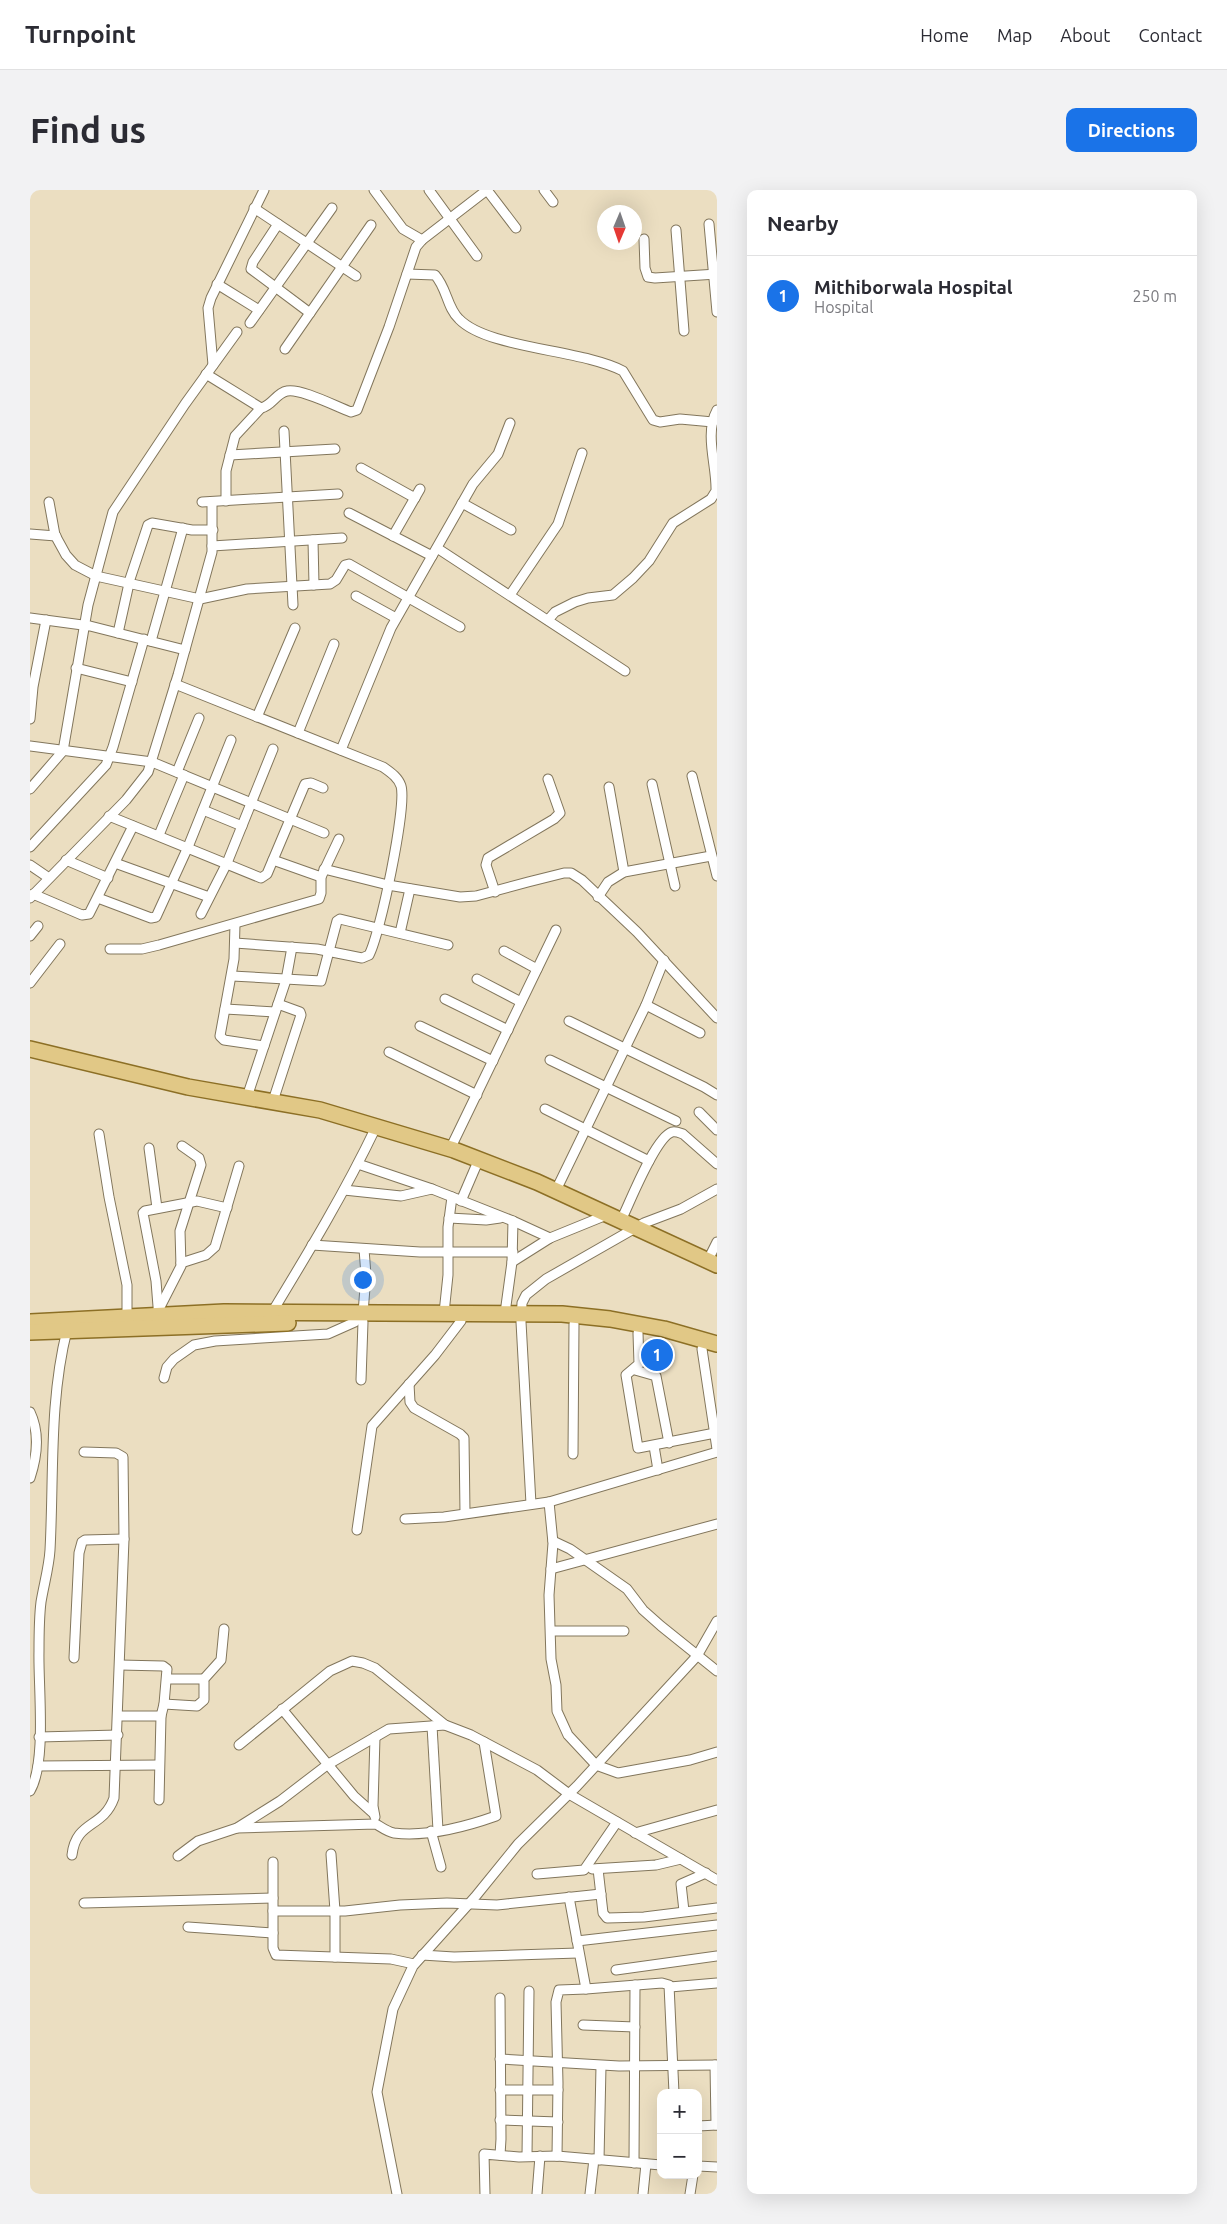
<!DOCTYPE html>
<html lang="en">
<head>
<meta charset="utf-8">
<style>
	:root { --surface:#fff; --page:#f2f2f3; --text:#2b2b33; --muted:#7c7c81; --line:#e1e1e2; --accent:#1a73e8 }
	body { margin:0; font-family:Ubuntu,sans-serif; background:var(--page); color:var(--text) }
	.controls { position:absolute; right:15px; bottom:15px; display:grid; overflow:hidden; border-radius:10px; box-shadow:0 5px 20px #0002 }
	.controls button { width:45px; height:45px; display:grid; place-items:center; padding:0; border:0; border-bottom:1px solid var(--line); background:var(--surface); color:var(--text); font:25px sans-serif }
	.compass { position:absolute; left:567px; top:15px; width:45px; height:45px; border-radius:50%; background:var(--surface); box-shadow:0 5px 20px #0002; rotate:182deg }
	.you { position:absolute; left:332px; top:1089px; width:18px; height:18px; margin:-12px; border:4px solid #fff; border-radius:50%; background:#1a73e8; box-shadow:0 0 0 8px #1a73e833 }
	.badge { display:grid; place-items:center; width:32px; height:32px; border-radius:50%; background:var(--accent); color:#fff; font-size:16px; font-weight:700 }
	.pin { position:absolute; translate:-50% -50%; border:2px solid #fff; box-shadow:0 1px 5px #0006 }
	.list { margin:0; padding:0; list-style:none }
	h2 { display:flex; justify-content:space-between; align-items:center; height:65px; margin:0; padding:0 20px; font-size:21px }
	h2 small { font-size:16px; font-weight:400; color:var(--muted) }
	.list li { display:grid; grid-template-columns:32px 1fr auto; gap:15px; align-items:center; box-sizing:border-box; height:80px; padding:0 20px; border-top:1px solid var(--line) }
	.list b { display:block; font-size:19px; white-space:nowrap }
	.list p { margin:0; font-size:16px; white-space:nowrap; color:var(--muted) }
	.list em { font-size:16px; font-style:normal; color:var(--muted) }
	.map { position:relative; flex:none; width:687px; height:2004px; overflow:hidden; border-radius:10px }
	header { display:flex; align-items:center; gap:30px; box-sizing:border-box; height:70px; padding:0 25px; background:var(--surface); border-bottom:1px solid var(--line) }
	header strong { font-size:24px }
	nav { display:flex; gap:28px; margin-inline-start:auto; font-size:18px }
	.intro { display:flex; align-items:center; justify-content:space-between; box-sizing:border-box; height:120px; padding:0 30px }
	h1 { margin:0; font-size:35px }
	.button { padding:12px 22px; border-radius:10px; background:var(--accent); color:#fff; font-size:18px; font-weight:700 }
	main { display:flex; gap:30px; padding:0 30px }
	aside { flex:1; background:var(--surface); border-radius:10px; box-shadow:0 5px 20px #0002 }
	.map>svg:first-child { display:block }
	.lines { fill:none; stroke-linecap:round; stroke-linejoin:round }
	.street-casing { stroke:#82765c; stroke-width:11 }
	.primary-casing { stroke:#8c6f25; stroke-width:18 }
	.street { stroke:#fff; stroke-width:9 }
	.primary { stroke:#e1c886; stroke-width:15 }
</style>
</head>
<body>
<header>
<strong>Turnpoint</strong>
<nav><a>Home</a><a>Map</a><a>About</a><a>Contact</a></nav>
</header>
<div class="intro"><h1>Find us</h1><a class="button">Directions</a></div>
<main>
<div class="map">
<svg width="687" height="2004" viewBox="0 0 687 2004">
	<rect width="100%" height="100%" fill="#ebdec1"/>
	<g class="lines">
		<defs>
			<g id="street">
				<path d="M344 0 373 39 392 50"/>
				<path d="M399 0 447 66"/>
				<path d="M457 0 486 38"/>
				<path d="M514 0 523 12"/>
				<path d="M224 18 326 86"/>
				<path d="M248 34 223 72 221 79 280 123"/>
				<path d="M679 34 687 122"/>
				<path d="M646 40 654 141"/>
				<path d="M614 49 615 78 618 87 625 88 687 84"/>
				<path d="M377 84 405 85C417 98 417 118 429 129 458 159 551 159 593 181L623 230 630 232 650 229 683 232"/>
				<path d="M187 94 229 120"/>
				<path d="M220 133 302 18"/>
				<path d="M255 159 341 35"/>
				<path d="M183 175 178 118 181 108 234 0"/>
				<path d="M176 184 231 218C242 216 246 203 257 201 271 198 307 217 321 222L327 220 359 137 386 57 392 50 457 0"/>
				<path d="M254 241 263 415"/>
				<path d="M200 265 305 259"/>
				<path d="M331 278 385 308"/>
				<path d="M196 311V281L205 246 231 218"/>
				<path d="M19 312 25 345 36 365 45 375 66 386 170 409 217 399 300 394 306 390 315 375 319 374 430 437"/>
				<path d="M172 312 308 304"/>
				<path d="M432 313 481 340"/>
				<path d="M319 323 402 366"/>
				<path d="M0 344 26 346"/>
				<path d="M363 346 390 299"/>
				<path d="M283 350 284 395"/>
				<path d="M182 356 312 348"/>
				<path d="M407 358 595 481"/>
				<path d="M480 405 528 334 552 263"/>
				<path d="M326 406 366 428"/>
				<path d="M0 428 60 436 155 460"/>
				<path d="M518 430 525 422 545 412 558 408 583 405 603 388 619 371 643 333 681 309 686 301C687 276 674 244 687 220"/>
				<path d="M88 443 100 389 118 335 122 333 162 340H183"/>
				<path d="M121 451 153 338"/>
				<path d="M46 478 102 492"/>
				<path d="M145 494 353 577C360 582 368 587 371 596 377 616 350 745 339 765L332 768 287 759 205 753"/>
				<path d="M227 527 265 438"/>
				<path d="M0 529 3 497 16 430"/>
				<path d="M268 543 304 454"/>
				<path d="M0 556 122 572 294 643"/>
				<path d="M311 560 361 438 443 294 468 264 480 233"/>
				<path d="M147 582 169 528"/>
				<path d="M662 586 687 686"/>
				<path d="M622 594 645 696"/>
				<path d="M579 597 594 682"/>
				<path d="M0 599 33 561 58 415 83 322 155 214 207 142"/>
				<path d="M173 620 212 636"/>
				<path d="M79 626 231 688 237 684 275 594 281 593 293 598"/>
				<path d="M129 645 154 585"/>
				<path d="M0 657 76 575 83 557 114 449"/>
				<path d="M36 670 78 688"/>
				<path d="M243 670 291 687"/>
				<path d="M85 673 179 707"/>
				<path d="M0 675 19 688"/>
				<path d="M294 679 358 695 430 707 446 706 498 692 534 683H541L552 690 607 742 687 828"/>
				<path d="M465 702 456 675 458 668 524 629 530 623 518 589"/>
				<path d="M3 704 52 725 59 724 103 636"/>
				<path d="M568 707 578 692 594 682 681 666"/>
				<path d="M0 708 96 610 118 582 148 485 182 362V312"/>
				<path d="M68 708 121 728 126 727 158 657 201 550"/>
				<path d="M171 724 197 673 243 559"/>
				<path d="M205 734 204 769 190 846 194 850 234 856"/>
				<path d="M370 743 380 699"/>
				<path d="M0 746 8 736"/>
				<path d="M80 759H112L129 755 289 709 291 703V687L309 649"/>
				<path d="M474 761 507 779"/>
				<path d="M202 786 291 791 307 731 310 729 418 755"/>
				<path d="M447 789 491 812"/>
				<path d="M0 793 30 754"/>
				<path d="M415 809 478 840"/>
				<path d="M616 815 670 843"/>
				<path d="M195 819 245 822"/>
				<path d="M539 831 674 897 687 905"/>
				<path d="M390 836 463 871"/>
				<path d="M359 862 447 905"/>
				<path d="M520 870 646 931"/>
				<path d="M219 901 256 790 262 757"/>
				<path d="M243 911 271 825 270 822 248 814"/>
				<path d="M515 919 619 971"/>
				<path d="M669 922 687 940"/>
				<path d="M69 944 79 1007 97 1095V1131"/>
				<path d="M423 953 526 740"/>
				<path d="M119 958 127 1018"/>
				<path d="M328 974 402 999 483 1031 520 1048"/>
				<path d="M529 994 616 815 634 770"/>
				<path d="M314 1000 371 1006 402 999"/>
				<path d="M431 1011 449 969"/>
				<path d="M594 1024C602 1007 626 947 642 942 646 941 650 943 653 944L687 974"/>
				<path d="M419 1028 456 1030 470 1028"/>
				<path d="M282 1055 390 1062H483"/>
				<path d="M681 1064 687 1052"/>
				<path d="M482 1072 520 1048 579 1024"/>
				<path d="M151 1073 176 1065 185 1057 209 976"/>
				<path d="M129 1119 151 1076 150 1041 171 975 169 968 152 956"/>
				<path d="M333 1123 336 1085 334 1059"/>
				<path d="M414 1123 418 1085V1037L422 1007"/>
				<path d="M475 1123 482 1072 483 1031"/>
				<path d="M241 1124C278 1063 315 1002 346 937"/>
				<path d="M129 1129 126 1091 113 1023 115 1021 167 1011 197 1018"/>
				<path d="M608 1143 609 1174 596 1185 608 1258 685 1243"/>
				<path d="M672 1159 687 1259"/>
				<path d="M605 1180 626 1186 639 1253"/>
				<path d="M134 1188 137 1177 144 1169 164 1155 185 1151 298 1144 325 1132"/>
				<path d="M331 1190 333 1132"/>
				<path d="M379 1194 380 1212 384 1218 430 1244 434 1248 435 1323"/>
				<path d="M0 1222C10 1243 7 1267 0 1288"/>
				<path d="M624 1256 628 1280"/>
				<path d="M543 1264 544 1134"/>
				<path d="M519 1312 523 1353 519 1405 521 1469 526 1495 527 1521 538 1545 566 1575 588 1583 660 1570 687 1562"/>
				<path d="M501 1314 491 1132 492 1113 496 1105 516 1089 614 1033 651 1019 687 999"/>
				<path d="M375 1329 414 1327 519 1312 687 1262"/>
				<path d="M327 1340 342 1236 405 1165 431 1131"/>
				<path d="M523 1351 540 1359 597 1399 613 1420 631 1436 687 1481"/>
				<path d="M521 1379 687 1334"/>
				<path d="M521 1441H594"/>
				<path d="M44 1468 49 1363 52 1352 55 1350 94 1349"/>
				<path d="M90 1475 133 1476 137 1479 134 1514 131 1526 129 1610"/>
				<path d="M173 1490 191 1470 194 1439"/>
				<path d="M134 1514 167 1516 174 1510V1492L172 1489H137"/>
				<path d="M252 1519 324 1606 344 1624"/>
				<path d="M88 1526H131"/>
				<path d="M402 1536 408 1640"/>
				<path d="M9 1547 88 1545"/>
				<path d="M209 1555 300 1481 322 1471 333 1473 345 1478 415 1535 441 1545 507 1580 539 1604 687 1690"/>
				<path d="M8 1576 129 1575"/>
				<path d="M0 1601C17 1572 8 1496 9 1461 9 1445 9 1428 11 1412 14 1394 19 1377 20 1360 24 1286 19 1211 37 1140"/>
				<path d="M345 1627 343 1616 345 1547"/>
				<path d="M207 1638 346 1634C351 1637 358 1642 364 1643 397 1647 435 1637 466 1626L454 1552"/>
				<path d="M401 1641 411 1677"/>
				<path d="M605 1643 687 1620"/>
				<path d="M301 1664 305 1721V1767"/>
				<path d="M42 1665C46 1630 73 1639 84 1608L94 1349 93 1267 86 1263 54 1262"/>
				<path d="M148 1666 168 1651 207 1638 250 1611 297 1575 359 1539 415 1535"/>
				<path d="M243 1672V1758L246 1765 361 1769 384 1774"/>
				<path d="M562 1679 626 1675 651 1669"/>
				<path d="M568 1679 573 1723 577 1728 614 1727 687 1718"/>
				<path d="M507 1684 554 1680 587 1632"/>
				<path d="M54 1713 243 1708"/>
				<path d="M243 1721H315L370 1715 417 1713 467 1715 571 1704"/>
				<path d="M654 1721 651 1694 676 1683"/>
				<path d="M158 1737 243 1743"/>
				<path d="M547 1751 687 1735"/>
				<path d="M392 1765 424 1767 548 1763"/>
				<path d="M586 1780 687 1766"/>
				<path d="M640 1797 687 1793"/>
				<path d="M556 1799 632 1793 639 1795 644 1903"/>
				<path d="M553 1835 605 1837"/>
				<path d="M470 1869 589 1876 687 1875"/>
				<path d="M685 1875 686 1935"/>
				<path d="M470 1900H528"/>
				<path d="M470 1930 528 1932"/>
				<path d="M668 1936 687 1935"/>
				<path d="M470 1965 471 1949 470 1808"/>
				<path d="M497 1966 499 1801"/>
				<path d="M527 1966 528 1893 526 1812 529 1800 556 1799 539 1707"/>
				<path d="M569 1970 571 1876"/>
				<path d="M604 1973 605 1795"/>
				<path d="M668 1976 687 1977"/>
				<path d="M367 2004 347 1902 363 1819 383 1776 445 1707 488 1654 547 1596 667 1466 687 1431"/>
				<path d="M455 2004 454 1964 489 1967 527 1966 631 1975"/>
				<path d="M507 2004 510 1966"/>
				<path d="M560 2004 564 1969"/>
				<path d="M613 2004 616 1974"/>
				<path d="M660 2004 663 1985"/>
			</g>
			<g id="primary">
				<path d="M0 859 158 897 290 920 424 960 507 992 687 1075"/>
				<path d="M0 1132 194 1122 532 1124 580 1129 634 1139 687 1154"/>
				<path d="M0 1142 258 1133"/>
			</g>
		</defs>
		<use href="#street" class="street-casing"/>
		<use href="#primary" class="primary-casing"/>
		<use href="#street" class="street"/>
		<use href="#primary" class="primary"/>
	</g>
</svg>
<div class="controls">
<button>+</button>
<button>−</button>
</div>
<svg class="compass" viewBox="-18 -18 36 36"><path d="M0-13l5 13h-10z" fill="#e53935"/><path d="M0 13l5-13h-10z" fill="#7c7c81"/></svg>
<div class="you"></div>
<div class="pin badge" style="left:627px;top:1165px">1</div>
</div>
<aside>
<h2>Nearby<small></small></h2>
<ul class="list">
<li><span class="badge">1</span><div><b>Mithiborwala Hospital</b><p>Hospital</p></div><em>250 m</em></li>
</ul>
</aside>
</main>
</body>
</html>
